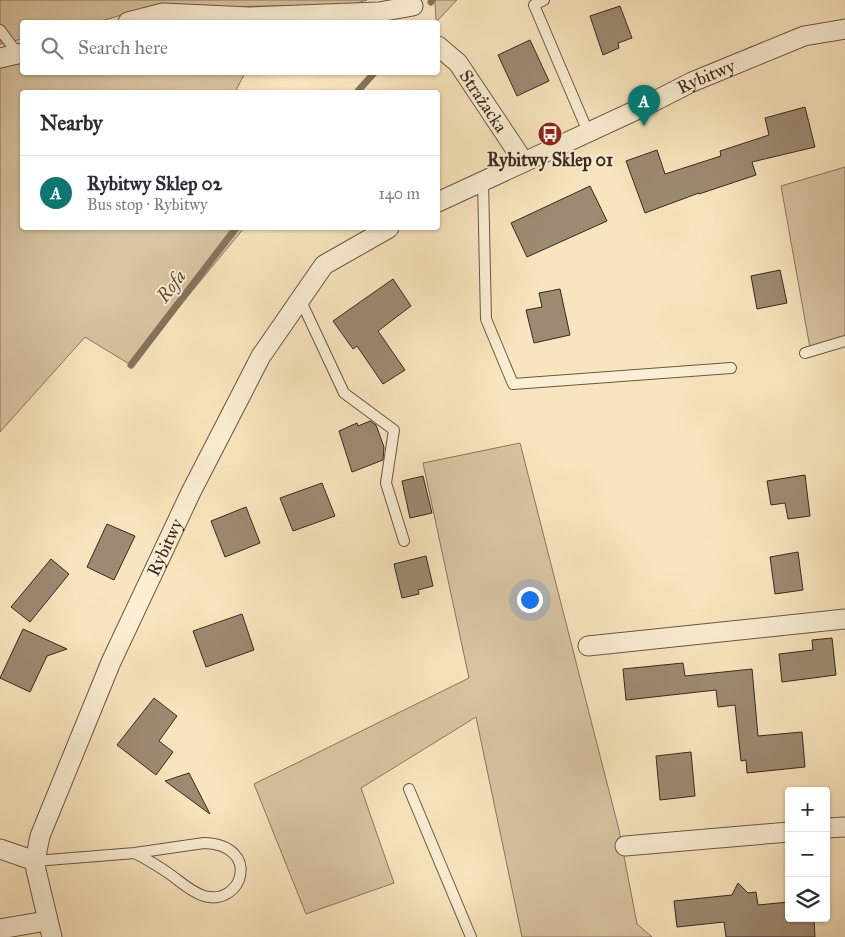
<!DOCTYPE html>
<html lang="en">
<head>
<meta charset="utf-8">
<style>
	:root { --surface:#fff; --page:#f2f2f3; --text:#2b2b33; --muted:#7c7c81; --line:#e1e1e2; --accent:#0f766e }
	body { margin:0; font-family:"IM FELL Great Primer",serif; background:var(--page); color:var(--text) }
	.controls { position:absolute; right:15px; bottom:15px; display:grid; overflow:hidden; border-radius:5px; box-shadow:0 1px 4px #0004 }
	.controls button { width:45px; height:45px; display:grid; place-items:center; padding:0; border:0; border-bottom:1px solid var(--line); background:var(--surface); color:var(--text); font:25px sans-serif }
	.you { position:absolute; left:529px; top:599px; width:18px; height:18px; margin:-12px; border:4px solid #fff; border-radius:50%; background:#1a73e8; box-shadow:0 0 0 8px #1a73e833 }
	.badge { display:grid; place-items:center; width:32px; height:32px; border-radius:50%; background:var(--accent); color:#fff; font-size:16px; font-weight:700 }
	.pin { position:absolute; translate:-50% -41px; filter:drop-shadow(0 1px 2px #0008) }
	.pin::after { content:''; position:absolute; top:26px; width:18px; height:15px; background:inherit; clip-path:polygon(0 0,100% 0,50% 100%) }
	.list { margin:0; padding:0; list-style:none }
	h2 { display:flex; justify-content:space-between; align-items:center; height:65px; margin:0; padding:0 20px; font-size:21px }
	h2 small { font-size:16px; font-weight:400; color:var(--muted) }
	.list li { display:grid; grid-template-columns:32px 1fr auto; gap:15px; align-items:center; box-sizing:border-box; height:75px; padding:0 20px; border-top:1px solid var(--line) }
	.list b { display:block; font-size:19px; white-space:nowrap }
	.list p { margin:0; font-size:16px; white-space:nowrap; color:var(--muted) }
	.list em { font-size:16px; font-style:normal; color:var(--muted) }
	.icon { flex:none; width:28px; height:28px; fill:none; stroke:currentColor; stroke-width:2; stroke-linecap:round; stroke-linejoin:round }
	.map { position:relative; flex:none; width:845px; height:937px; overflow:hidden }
	.search { position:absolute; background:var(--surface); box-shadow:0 1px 4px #0004; left:20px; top:20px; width:420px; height:55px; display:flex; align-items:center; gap:12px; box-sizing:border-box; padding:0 18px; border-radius:5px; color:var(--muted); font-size:19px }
	.panel { position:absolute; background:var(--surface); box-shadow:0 1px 4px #0004; left:20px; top:90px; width:420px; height:140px; border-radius:5px }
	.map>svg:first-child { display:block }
	.green { fill:#d9c5a2; stroke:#8a7661 }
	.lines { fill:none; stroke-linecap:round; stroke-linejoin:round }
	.stream { stroke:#86735e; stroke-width:7 }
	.building { fill:#9d8a72; stroke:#3a2820 }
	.service-casing { stroke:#6a5747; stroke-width:12 }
	.minor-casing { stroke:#6a5747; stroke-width:21 }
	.service { stroke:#fbeed4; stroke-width:10 }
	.minor { stroke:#fbeed4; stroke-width:19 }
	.labels { text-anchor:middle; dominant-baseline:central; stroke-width:4; stroke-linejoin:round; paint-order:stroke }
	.street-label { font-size:18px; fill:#3a2820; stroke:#fbeed4 }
	.poi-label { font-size:18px; font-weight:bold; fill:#3a2820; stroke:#fbeed4 }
	.water-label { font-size:19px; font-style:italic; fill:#604e3f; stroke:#fbeed4 }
</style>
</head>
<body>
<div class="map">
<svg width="845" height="937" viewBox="0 0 845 937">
	<rect width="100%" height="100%" fill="#f9e5bd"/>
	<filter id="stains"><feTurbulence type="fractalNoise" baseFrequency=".004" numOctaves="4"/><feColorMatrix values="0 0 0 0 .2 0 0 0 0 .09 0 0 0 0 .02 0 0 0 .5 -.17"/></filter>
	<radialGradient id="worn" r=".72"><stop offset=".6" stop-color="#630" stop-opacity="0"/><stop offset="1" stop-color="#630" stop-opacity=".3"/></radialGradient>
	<g class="green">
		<path d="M0 0H367L350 5 201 7 155 5 98 22H22V39L0 44Z"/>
		<path d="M435 0H457L436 22Z"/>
		<path d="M22 63V72L245 73 235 92H22V228H244L131 365 85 337 0 432V68Z"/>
		<path d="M845 167V338L810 348 781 186Z"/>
		<path d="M520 443 619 830 637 924 652 937H522L476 717 361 788 394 883 306 914 254 784 469 678 423 463Z"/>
	</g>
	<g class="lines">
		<g class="stream">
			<path d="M431 2 432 0"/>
			<path d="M357 92 375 72"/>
			<path d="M131 365 236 228"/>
		</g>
	</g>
	<g class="building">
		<path d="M620 6 632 38 618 43 619 48 603 55 590 16Z"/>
		<path d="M530 40 549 81 517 96 498 55Z"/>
		<path d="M805 107 815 147 752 162 756 175 699 194V193L645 213 626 161 657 150 665 174 721 156 720 151 769 135 765 118Z"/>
		<path d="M590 186 607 221 527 257 511 223Z"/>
		<path d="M780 270 787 303 757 309 751 276Z"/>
		<path d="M393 279 411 306 378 331 405 370 383 384 357 346 353 349 333 321Z"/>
		<path d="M560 289 570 335 534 343 526 310 542 307 539 293Z"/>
		<path d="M370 421 376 425 384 447 383 460 352 472 339 431 357 423 358 426Z"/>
		<path d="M805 475 810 516 788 519 785 503 771 505 767 481Z"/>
		<path d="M423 476 432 513 410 518 402 481Z"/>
		<path d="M322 483 335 516 293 531 280 498Z"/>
		<path d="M246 507 260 543 225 557 211 521Z"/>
		<path d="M107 524 135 536 114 580 87 567Z"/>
		<path d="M798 552 803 590 775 594 770 557Z"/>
		<path d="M426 556 433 586 418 590 419 594 402 598 394 564Z"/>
		<path d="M51 559 69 574 30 622 11 607Z"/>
		<path d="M242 614 254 650 206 667 193 631Z"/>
		<path d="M23 629 67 649 47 656 30 692 0 678Z"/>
		<path d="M832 638 836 675 782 682 779 654 813 650 812 640Z"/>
		<path d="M683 663 685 676 752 669 758 736 802 732 805 767 747 773 746 760 741 761 735 705 718 707 716 690 626 700 623 669Z"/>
		<path d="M154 698 177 716 159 741 173 752 156 775 117 745Z"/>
		<path d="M691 752 695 796 660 800 656 756Z"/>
		<path d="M189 773 210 814 165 781Z"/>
		<path d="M738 883 748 893 756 892 758 905 789 902V918H814L815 937H726L724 922 677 927 674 901 732 895Z"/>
	</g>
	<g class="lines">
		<defs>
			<g id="service">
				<path d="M544 0 534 5 588 132"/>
				<path d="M0 30 18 54"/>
				<path d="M483 181 486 319 513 384 731 368"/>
				<path d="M300 299 344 393 394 430 386 483 404 541"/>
				<path d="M805 353 845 341"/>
				<path d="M409 789 471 937"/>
				<path d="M35 861 135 853 204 843C262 845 243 907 204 896 191 892 182 883 171 875 160 867 148 860 135 853"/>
			</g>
			<g id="minor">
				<path d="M128 22 163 13 249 17 379 12 413 6"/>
				<path id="s1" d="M438 46 458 63 524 162"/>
				<path d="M0 58 22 53"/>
				<path id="s2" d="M438 202 645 106 692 82 804 36 845 29"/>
				<path d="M588 646 845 619"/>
				<path d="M826 828 845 827"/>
				<path d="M625 846 789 832"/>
				<path d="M0 849 35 861"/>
				<path d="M0 929 46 921"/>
				<path id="s3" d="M52 937 36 870 35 861 40 836 111 662 191 492 261 356 324 265 389 228"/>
			</g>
		</defs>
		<use href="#service" class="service-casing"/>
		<use href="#minor" class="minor-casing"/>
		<use href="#service" class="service"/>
		<use href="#minor" class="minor"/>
	</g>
	<defs>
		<symbol id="bus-disc" viewBox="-11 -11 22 22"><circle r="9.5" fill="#8f2418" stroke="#fbeed4"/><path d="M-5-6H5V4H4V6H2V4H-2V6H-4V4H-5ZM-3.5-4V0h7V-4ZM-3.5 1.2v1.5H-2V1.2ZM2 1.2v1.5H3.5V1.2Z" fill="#fff"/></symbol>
	</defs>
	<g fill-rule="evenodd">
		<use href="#bus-disc" x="536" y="120" width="28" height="28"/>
	</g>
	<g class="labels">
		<g class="street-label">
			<text stroke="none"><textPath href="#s2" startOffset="296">Rybitwy</textPath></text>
			<text stroke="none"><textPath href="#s1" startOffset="72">Strażacka</textPath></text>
			<text stroke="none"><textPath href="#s3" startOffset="418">Rybitwy</textPath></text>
		</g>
		<g class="poi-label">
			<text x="550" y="160">Rybitwy Sklep 01</text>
		</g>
		<g class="water-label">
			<text transform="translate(171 286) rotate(-53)">Rofa</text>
		</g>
	</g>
	<rect width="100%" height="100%" filter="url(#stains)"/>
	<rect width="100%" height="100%" fill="url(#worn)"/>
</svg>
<div class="controls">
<button>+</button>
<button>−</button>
<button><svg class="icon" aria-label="layers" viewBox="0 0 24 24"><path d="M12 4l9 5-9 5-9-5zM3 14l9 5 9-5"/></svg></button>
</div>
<div class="you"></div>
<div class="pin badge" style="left:644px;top:126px">A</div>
<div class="search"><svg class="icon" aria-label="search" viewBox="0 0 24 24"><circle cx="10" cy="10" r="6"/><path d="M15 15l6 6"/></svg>Search here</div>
<section class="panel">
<h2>Nearby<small></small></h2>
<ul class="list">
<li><span class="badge">A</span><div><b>Rybitwy Sklep 02</b><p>Bus stop · Rybitwy</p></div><em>140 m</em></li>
</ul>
</section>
</div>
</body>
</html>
